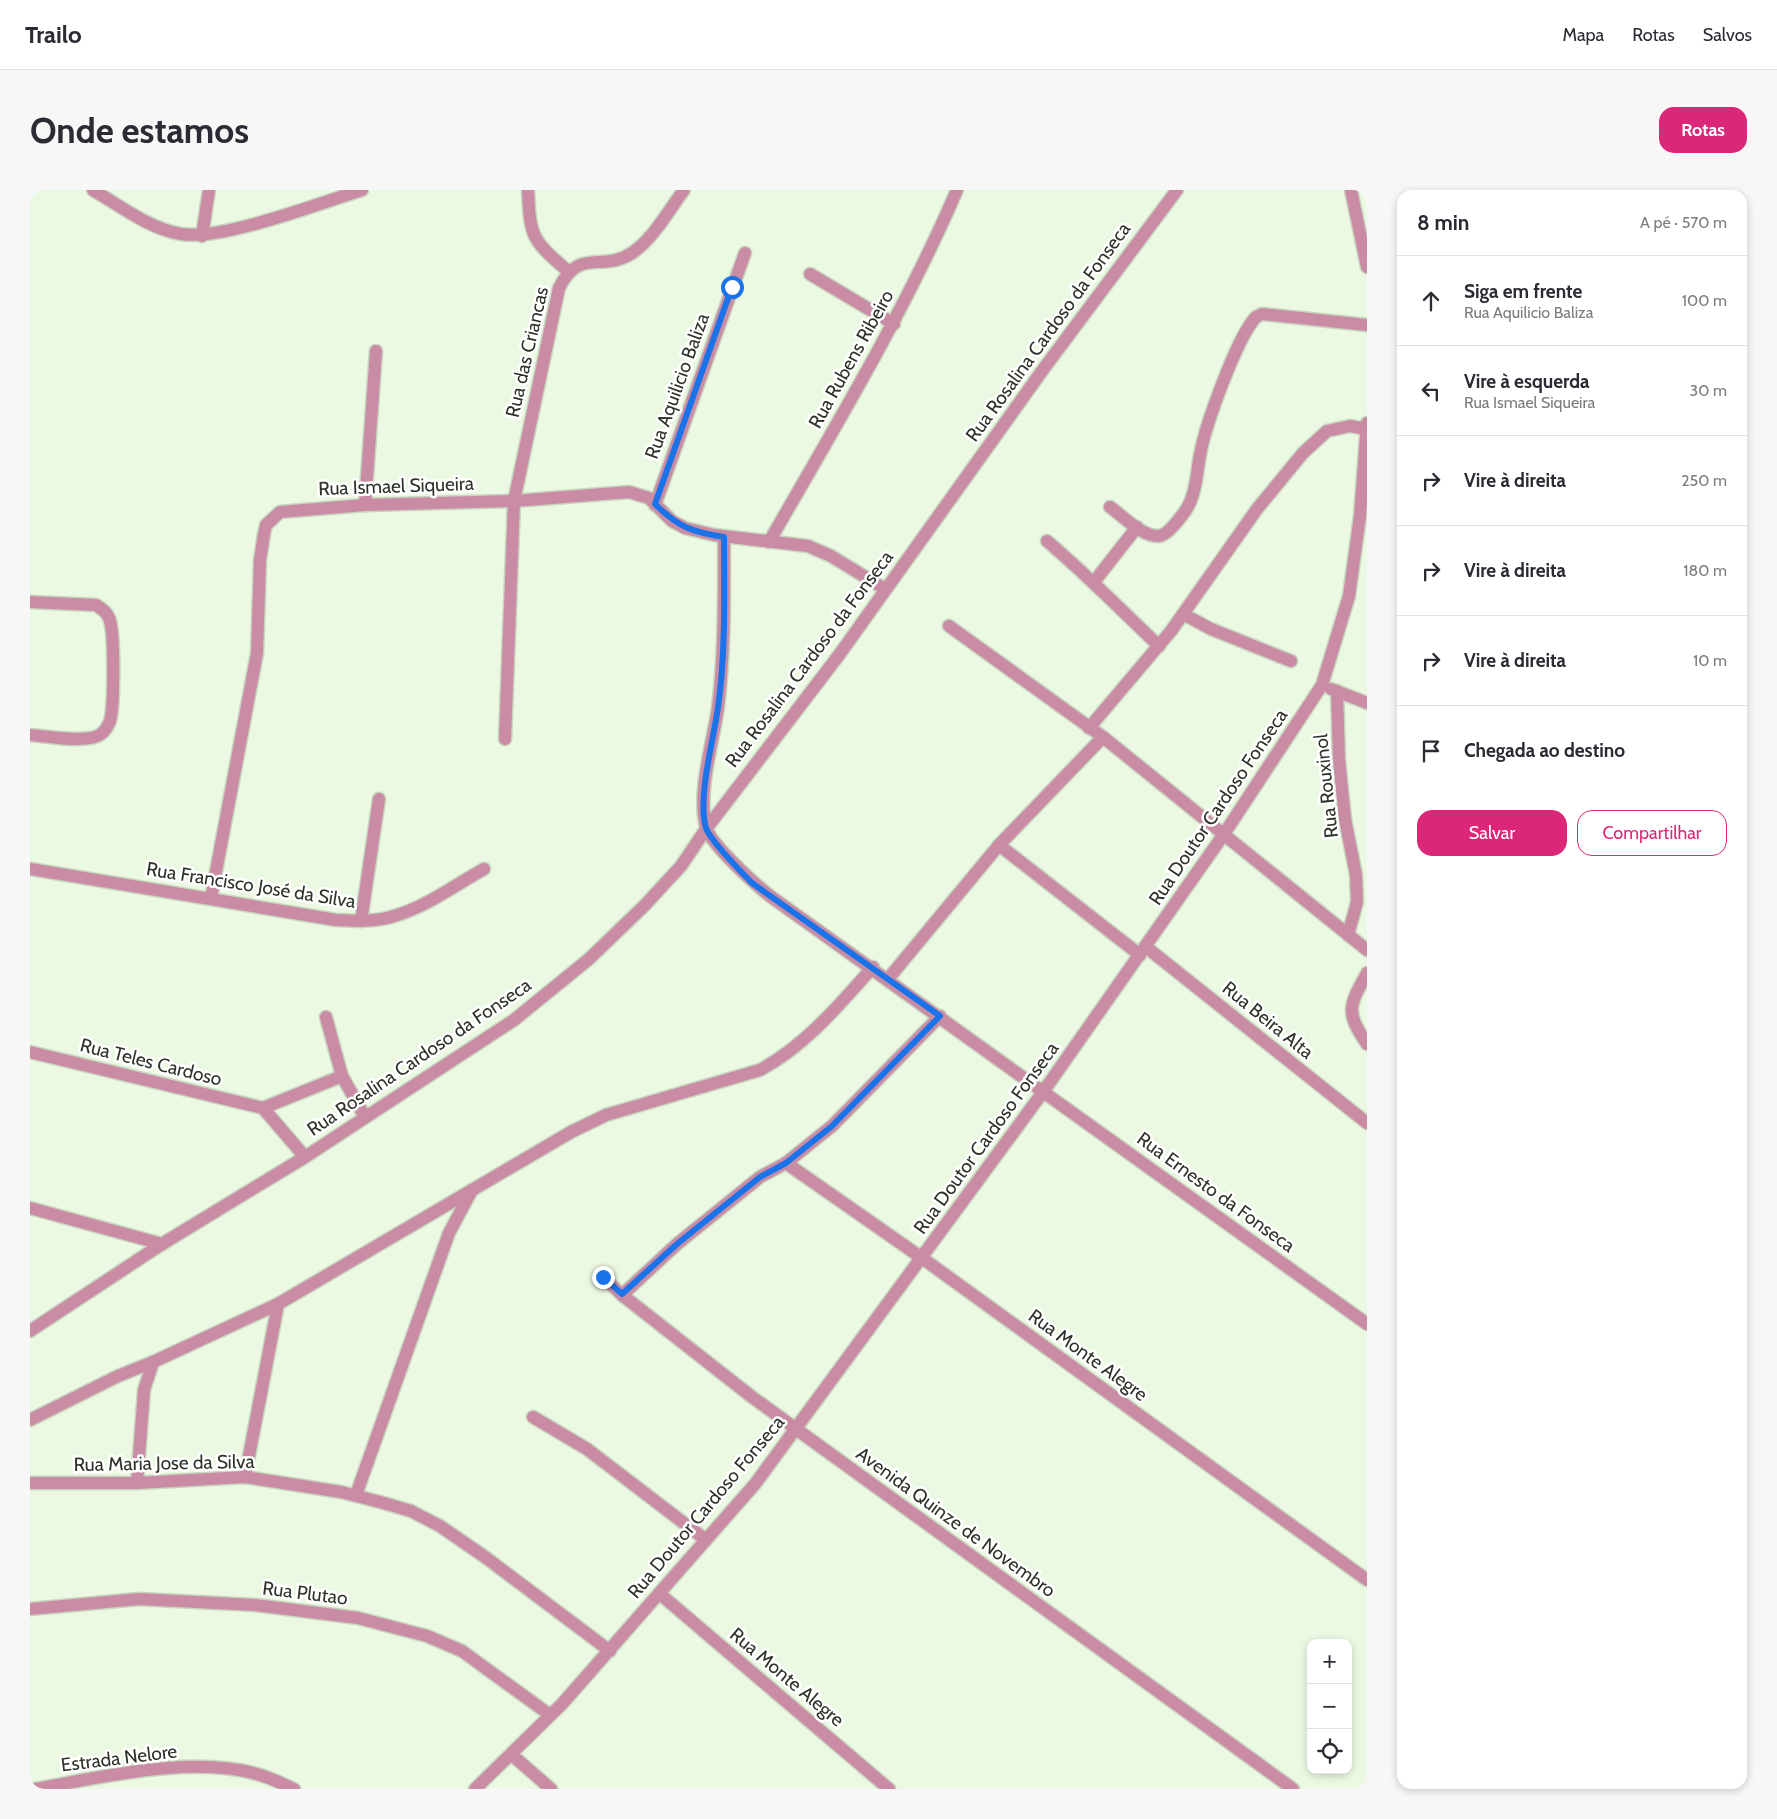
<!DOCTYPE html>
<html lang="pt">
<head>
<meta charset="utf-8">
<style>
	:root { --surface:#fff; --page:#f7f7f7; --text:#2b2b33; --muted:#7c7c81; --line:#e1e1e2; --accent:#db2777 }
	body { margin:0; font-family:Cabin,sans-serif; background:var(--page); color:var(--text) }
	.controls { position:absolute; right:15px; bottom:15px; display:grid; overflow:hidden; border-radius:10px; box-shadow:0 2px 8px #0003 }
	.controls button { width:45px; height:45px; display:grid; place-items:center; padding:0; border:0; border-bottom:1px solid var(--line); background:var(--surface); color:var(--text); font:25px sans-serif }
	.stop { position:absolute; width:15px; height:15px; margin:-11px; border:4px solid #1a73e8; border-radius:50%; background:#fff }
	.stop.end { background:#1a73e8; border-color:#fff; box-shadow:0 1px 5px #0008 }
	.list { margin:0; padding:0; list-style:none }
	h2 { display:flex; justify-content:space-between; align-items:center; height:65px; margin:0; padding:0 20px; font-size:21px }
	h2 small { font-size:16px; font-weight:400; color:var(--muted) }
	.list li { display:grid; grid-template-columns:32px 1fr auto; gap:15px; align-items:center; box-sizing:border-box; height:90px; padding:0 20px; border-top:1px solid var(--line) }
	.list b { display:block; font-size:19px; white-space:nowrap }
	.list p { margin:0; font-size:16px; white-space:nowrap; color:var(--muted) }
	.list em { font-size:16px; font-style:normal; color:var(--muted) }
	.actions { display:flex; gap:10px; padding:15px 20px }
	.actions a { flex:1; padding:11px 0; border:1px solid var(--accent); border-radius:15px; text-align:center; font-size:18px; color:var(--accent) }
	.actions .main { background:var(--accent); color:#fff }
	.icon { flex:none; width:28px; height:28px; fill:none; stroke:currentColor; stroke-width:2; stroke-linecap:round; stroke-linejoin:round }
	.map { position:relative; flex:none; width:1337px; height:1599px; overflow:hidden; border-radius:15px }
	header { display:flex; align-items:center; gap:30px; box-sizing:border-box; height:70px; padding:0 25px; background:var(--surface); border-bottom:1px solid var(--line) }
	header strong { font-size:24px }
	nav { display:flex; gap:28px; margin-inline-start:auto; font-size:18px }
	.intro { display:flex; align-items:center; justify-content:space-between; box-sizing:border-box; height:120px; padding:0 30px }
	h1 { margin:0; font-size:35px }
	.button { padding:12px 22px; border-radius:15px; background:var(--accent); color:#fff; font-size:18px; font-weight:700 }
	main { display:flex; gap:30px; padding:0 30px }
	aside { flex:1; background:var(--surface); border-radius:15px; box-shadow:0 2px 8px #0003 }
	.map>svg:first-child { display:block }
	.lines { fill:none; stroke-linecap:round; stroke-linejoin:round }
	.minor-casing { stroke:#cad5c1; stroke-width:15 }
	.minor { stroke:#c98ca4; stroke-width:12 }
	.route { stroke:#1a73e8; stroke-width:6 }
	.labels { text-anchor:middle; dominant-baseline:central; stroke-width:5; stroke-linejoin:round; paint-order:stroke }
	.street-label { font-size:19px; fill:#2e332a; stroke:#fff }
</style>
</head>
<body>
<header>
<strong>Trailo</strong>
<nav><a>Mapa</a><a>Rotas</a><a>Salvos</a></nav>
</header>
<div class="intro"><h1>Onde estamos</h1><a class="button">Rotas</a></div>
<main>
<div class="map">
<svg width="1337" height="1599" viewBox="0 0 1337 1599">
	<rect width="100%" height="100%" fill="#ecf9e2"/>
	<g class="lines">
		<defs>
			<g id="minor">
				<path d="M63 0C90 16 120 39 151 44 191 51 290 13 332 0"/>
				<path d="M498 0C500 48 502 50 539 82"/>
				<path d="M1321 0 1337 77"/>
				<path d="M172 46 179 0"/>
				<path d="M780 84 864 134"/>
				<path d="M335 315 346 161"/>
				<path d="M625 315 715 63"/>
				<path d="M1080 317C1093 326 1112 347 1129 346 1139 345 1158 319 1161 310 1167 295 1167 280 1170 265 1175 236 1207 147 1226 127L1232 124 1337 135"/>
				<path d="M694 347C694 403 695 461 688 517 683 554 667 601 676 637 680 654 726 695 740 706L1337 1134"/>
				<path d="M1017 351C1056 384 1091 420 1129 456"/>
				<path d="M739 352C805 237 874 123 927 0"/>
				<path d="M1064 392 1107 337"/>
				<path d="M0 412 66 415C72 419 77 422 79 428 85 441 84 518 80 531 78 536 75 541 71 544 58 554 17 546 0 545"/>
				<path d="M1153 424 1181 439 1261 471"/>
				<path d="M919 436 1073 547 1337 760"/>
				<path d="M1301 499 1337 513"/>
				<path d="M1307 501 1309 570 1315 629 1326 685 1327 712 1318 745"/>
				<path d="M1059 538 1141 441 1227 319 1273 263 1297 241 1320 236 1336 239"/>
				<path d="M475 549 484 311 529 98C550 56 572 83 602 63 623 49 639 20 654 0"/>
				<path d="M969 655 1110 765"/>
				<path d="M0 679 306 730C325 731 346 732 364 726 396 717 425 695 454 679"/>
				<path d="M181 708 227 463 230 370 234 344 236 335 250 322 335 315 484 311 599 302 619 308 642 331 655 338 684 345 778 356 801 366 855 399"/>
				<path d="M331 731 349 609"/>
				<path d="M1116 757 1337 933"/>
				<path d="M1337 783C1319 816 1315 822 1337 854"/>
				<path d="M858 789 969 655 1073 547"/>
				<path d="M296 827 312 886 335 927"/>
				<path d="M0 862 233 918"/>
				<path d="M275 967 233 918 312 886"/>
				<path d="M756 973 892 1068 1337 1390"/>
				<path d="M0 1018 132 1054"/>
				<path d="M573 1087 592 1105 722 1207 1263 1599"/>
				<path d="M592 1105 647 1054 730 987 756 973 802 936 910 826"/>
				<path d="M0 1141 132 1054 275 967 484 830 559 769 615 715 651 676 676 639 809 465 1012 181 1147 0"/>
				<path d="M503 1227 557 1259 676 1350"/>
				<path d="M0 1230 88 1186 123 1172"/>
				<path d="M215 1287 248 1114"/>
				<path d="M0 1293H107L215 1287 311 1302 350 1312 381 1321 410 1336 455 1367 580 1461"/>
				<path d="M107 1293 114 1200 123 1172 248 1114 541 942 576 925 730 880C775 856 809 815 843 777"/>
				<path d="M326 1305 419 1043 442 1000"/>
				<path d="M630 1404 859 1599"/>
				<path d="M0 1419 109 1409 225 1415 328 1428 397 1446 432 1461 520 1525"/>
				<path d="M482 1565 521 1599"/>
				<path d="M5 1599C72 1587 171 1563 236 1587 245 1590 255 1595 264 1599"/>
				<path d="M445 1599 532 1514 725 1294 1013 902 1194 644 1292 495 1319 406 1330 326 1337 233"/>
			</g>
		</defs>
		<use href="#minor" class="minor-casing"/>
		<use href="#minor" class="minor"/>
	</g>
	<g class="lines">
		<path class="route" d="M573 1087 592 1104 647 1054 730 987 756 973 802 936 910 826 722 693C712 683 680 650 676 638 667 607 684 549 688 517 696 461 694 403 694 347 662 342 648 337 625 314L702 97"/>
	</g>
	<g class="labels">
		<g class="street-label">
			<text transform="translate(1018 142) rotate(-54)">Rua Rosalina Cardoso da Fonseca</text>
			<text transform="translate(497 162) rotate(-77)">Rua das Criancas</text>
			<text transform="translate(821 169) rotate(-61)">Rua Rubens Ribeiro</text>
			<text transform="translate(647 196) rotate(-70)">Rua Aquilicio Baliza</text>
			<text transform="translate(366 296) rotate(-2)">Rua Ismael Siqueira</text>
			<text transform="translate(779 469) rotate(-53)">Rua Rosalina Cardoso da Fonseca</text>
			<text transform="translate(1296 596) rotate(-96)">Rua Rouxinol</text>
			<text transform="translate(1188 617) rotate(-56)">Rua Doutor Cardoso Fonseca</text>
			<text transform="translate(221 695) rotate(9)">Rua Francisco José da Silva</text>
			<text transform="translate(1238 830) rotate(39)">Rua Beira Alta</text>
			<text transform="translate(389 867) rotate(-34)">Rua Rosalina Cardoso da Fonseca</text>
			<text transform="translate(121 872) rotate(14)">Rua Teles Cardoso</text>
			<text transform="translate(956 948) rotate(-54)">Rua Doutor Cardoso Fonseca</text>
			<text transform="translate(1186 1002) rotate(36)">Rua Ernesto da Fonseca</text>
			<text transform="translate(1058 1165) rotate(36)">Rua Monte Alegre</text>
			<text transform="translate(134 1273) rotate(-1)">Rua Maria Jose da Silva</text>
			<text transform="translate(676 1317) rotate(-50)">Rua Doutor Cardoso Fonseca</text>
			<text transform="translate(926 1332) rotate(36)">Avenida Quinze de Novembro</text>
			<text transform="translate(275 1403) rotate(7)">Rua Plutao</text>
			<text transform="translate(757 1487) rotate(40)">Rua Monte Alegre</text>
			<text transform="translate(89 1568) rotate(-7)">Estrada Nelore</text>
		</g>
	</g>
</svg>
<div class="controls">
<button>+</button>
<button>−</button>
<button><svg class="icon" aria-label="locate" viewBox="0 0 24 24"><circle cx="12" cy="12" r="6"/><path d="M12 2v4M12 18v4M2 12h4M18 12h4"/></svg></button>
</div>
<div class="stop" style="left:702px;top:97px"></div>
<div class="stop end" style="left:573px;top:1087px"></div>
</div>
<aside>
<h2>8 min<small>A pé · 570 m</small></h2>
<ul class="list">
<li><svg class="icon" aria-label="ahead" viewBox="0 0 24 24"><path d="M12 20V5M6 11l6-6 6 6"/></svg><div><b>Siga em frente</b><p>Rua Aquilicio Baliza</p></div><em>100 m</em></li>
<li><svg class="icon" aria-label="left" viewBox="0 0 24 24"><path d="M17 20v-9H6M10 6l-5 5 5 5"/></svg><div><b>Vire à esquerda</b><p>Rua Ismael Siqueira</p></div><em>30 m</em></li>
<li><svg class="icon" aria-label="right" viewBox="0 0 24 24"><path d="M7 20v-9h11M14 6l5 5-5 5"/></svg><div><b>Vire à direita</b></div><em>250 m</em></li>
<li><svg class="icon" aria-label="right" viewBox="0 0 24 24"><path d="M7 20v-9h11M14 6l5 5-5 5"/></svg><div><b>Vire à direita</b></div><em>180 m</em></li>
<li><svg class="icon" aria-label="right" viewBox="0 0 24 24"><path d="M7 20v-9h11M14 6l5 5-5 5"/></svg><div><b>Vire à direita</b></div><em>10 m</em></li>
<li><svg class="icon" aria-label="arrive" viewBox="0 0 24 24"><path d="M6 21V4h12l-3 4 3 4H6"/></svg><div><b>Chegada ao destino</b></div></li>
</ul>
<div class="actions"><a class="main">Salvar</a><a>Compartilhar</a></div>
</aside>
</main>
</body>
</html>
